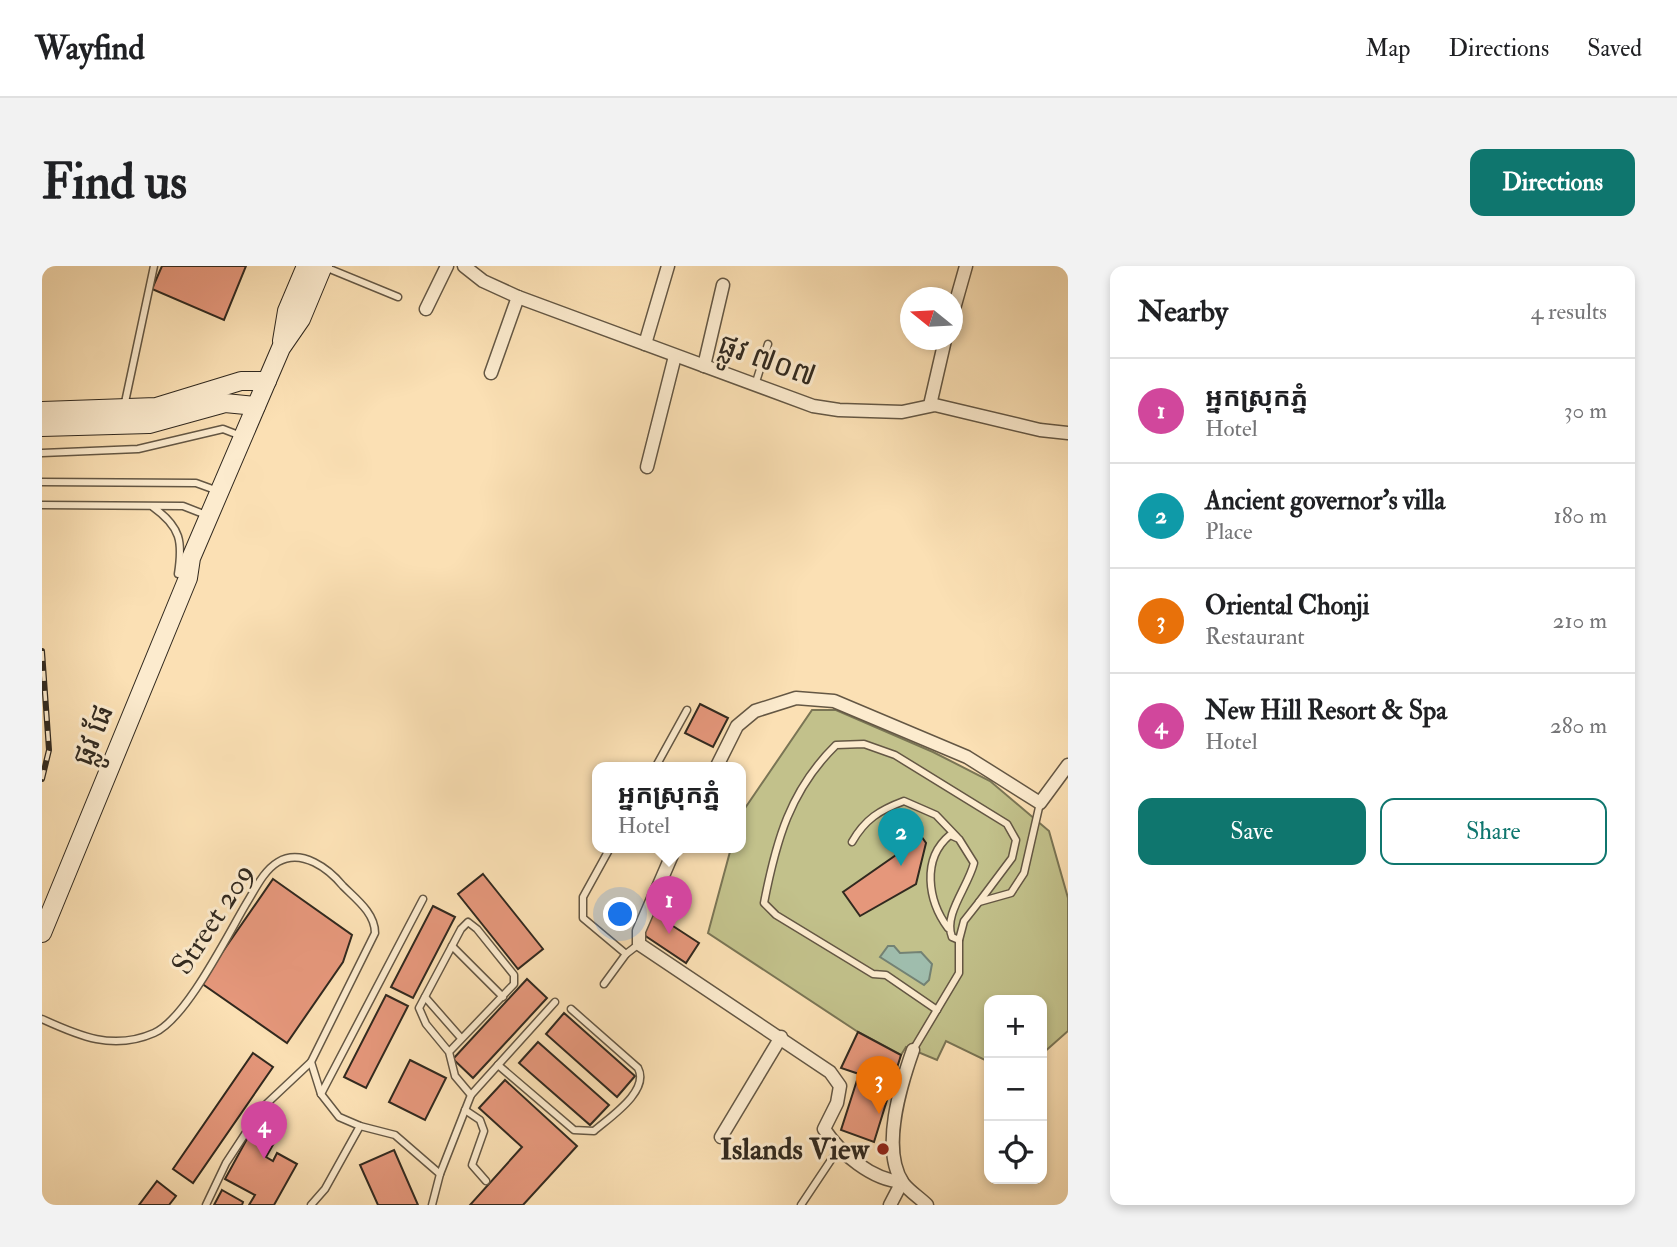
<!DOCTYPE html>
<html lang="en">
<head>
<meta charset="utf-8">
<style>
	:root { --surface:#fff; --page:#f2f2f2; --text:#202124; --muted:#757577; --line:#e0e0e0; --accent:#0f766e }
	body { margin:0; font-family:"IM FELL Double Pica","Noto Sans Khmer",serif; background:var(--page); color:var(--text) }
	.controls { position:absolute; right:21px; bottom:21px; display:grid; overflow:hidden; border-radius:14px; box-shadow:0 4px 10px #0003 }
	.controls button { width:63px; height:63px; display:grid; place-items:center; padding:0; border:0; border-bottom:2px solid var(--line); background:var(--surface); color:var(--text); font:35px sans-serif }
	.compass { position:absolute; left:858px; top:21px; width:63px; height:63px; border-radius:50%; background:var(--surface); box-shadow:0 4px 10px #0003; rotate:288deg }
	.you { position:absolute; left:579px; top:649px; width:24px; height:24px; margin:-18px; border:5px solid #fff; border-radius:50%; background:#1a73e8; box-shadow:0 0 0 10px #1a73e833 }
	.badge { display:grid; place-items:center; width:46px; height:46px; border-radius:50%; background:var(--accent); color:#fff; font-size:23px; font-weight:700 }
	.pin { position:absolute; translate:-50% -58px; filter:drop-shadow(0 2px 4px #0008) }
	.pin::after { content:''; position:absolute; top:37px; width:24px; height:21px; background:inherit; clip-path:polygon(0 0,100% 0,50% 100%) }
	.popup { position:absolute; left:550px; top:496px; width:154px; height:91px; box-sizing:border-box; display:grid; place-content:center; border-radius:14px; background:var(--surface); filter:drop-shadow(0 2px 5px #0005); font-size:23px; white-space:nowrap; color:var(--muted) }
	.popup b { font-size:26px; color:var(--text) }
	.popup::after { content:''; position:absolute; left:50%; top:100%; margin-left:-14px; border:14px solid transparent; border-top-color:var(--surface) }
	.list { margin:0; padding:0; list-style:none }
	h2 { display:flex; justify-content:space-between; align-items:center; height:91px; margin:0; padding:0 28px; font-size:30px }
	h2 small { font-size:23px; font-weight:400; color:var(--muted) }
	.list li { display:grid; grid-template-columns:46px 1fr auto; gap:21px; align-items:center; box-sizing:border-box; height:105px; padding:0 28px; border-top:2px solid var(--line) }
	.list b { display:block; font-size:26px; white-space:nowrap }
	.list p { margin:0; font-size:23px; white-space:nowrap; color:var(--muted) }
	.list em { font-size:23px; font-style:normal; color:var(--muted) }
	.actions { display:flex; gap:14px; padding:21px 28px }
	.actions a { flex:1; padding:16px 0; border:2px solid var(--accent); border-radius:14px; text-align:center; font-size:24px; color:var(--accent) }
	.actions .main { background:var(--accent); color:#fff }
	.icon { flex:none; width:38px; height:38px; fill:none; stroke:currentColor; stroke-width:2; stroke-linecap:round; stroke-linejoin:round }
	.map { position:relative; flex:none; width:1026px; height:939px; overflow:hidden; border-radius:14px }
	header { display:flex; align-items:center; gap:42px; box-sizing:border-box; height:98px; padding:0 35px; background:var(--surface); border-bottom:2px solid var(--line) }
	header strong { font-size:33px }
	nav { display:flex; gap:38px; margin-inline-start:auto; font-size:24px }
	.intro { display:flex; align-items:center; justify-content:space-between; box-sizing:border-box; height:168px; padding:0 42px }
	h1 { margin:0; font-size:49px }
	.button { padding:18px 32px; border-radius:14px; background:var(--accent); color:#fff; font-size:24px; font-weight:700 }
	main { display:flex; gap:42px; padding:0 42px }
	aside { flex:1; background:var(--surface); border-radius:14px; box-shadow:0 4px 10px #0003 }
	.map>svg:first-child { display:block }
	.green { fill:#c2c18b; stroke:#7a7555; stroke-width:2 }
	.water { fill:#9fbdad; stroke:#738274; stroke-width:2 }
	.building { fill:#e5977b; stroke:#31291f; stroke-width:2 }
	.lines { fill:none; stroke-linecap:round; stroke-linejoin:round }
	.lane-casing { stroke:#645744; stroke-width:9 }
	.street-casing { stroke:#645744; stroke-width:15 }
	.secondary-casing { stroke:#31291f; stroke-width:20 }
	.lane { stroke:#fcebce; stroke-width:6 }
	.street { stroke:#fcebce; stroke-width:12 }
	.secondary { stroke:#fcebce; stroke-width:18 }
	.rail-casing { stroke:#31291f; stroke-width:6 }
	.rail { stroke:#fcebce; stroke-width:3.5; stroke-dasharray:10; stroke-linecap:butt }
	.poi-dot { fill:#8f2418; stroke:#fcebce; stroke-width:2.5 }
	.labels { text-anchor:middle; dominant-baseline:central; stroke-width:6; stroke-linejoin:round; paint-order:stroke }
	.street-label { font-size:30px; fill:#31291f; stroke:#fcebce }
	.poi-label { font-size:30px; font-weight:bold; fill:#31291f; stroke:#fcebce; text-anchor:end }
</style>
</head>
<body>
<header>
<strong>Wayfind</strong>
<nav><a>Map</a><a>Directions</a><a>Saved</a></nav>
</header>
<div class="intro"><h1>Find us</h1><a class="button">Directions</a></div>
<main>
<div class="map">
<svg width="1026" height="939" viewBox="0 0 1026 939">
	<rect width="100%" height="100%" fill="#fbe0b4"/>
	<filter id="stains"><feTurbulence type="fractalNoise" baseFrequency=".00286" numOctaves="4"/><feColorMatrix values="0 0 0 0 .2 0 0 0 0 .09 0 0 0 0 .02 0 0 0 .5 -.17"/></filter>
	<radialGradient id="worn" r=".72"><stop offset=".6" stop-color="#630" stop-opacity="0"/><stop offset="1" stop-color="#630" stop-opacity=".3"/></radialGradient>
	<path class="green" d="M770 444H794L891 486 948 515 1007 565 1026 632V765L1000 788V734H947V796L904 775 895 794 864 781 859 789 816 766 666 667 689 582H699V548Z"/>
	<path class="water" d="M846 680H852L858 687 879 686 890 698 887 714 882 719 838 691Z"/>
	<g class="building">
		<path d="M120 0H204L182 54 110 23Z"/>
		<path d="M658 438 686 452 671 481 643 467Z"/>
		<path d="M867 553 884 577 874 618 818 650 801 626 864 582 851 564Z"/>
		<path d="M441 608 501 683 476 703 416 628Z"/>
		<path d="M231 613 310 669 301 696 245 777 159 717Z"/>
		<path d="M391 640 413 651 371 732 349 721Z"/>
		<path d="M611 647 657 677 644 697 599 667Z"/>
		<path d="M485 713 505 732 431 812 411 793Z"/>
		<path d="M344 729 366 740 324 822 302 811Z"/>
		<path d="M522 747 593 810 575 831 504 768Z"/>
		<path d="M816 766 859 789 832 876 799 864 817 808 799 802Z"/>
		<path d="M496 776 567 839 548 859 477 797Z"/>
		<path d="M211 787 231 801 151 917 131 903Z"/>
		<path d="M368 794 404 812 383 854 347 836Z"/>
		<path d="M463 814 535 880 481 939H428L480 881 437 842Z"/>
		<path d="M217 851 240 863 224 891 231 895 235 887 255 898 232 939H207L213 929 183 913Z"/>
		<path d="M352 884 376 939H336L318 899Z"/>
		<path d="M115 915 134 930 127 939H97Z"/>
		<path d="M180 924 201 936 200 939H172Z"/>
	</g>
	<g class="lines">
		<defs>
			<g id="lane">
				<path d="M283 1 356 31"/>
				<path d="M713 119 726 78"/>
				<path d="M82 141 112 0"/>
				<path d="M0 187 96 183 181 163 199 170"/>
				<path d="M0 216 154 217 176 225"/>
				<path d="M0 239 141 240 164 249"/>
				<path d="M111 241C139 261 141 276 136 308"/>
				<path d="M613 502 645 444"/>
				<path d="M810 576C823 553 838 544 862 535L894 549 915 571"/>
				<path d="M568 582 541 631V652L584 688"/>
				<path d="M906 662C886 635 879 593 908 569L917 573 932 597C926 621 901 649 910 671L917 674"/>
				<path d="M410 680 461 731"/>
				<path d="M562 718 584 688 597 678"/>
				<path d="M383 731 419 772"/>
				<path d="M895 744 844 709 831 708 734 649 722 637C734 575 748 524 794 479L822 478 853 489 965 558 974 574 970 592 937 636"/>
				<path d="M0 753C37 770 71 785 112 767 144 753 185 670 204 638 213 624 221 605 236 596 260 582 287 603 301 620 314 633 333 647 333 667L269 796 220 842 184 897 164 939"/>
				<path d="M871 784 917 707V674L922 655 937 636 969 627 982 607 998 537"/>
				<path d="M407 786 472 718V709L435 663 426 656 419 663 377 742 384 758 407 786 413 810 429 829"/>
				<path d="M269 796 279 828 297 851 318 860 353 869 398 908"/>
				<path d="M456 799 532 864 552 865C568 851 608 825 596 802L529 743"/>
				<path d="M279 828 381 633"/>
				<path d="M423 844 438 854 442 865 430 899 444 915"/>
				<path d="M269 939 283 923 318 860"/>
				<path d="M390 939 398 908 429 829 513 736"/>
				<path d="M759 939 797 882"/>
			</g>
			<g id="street">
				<path d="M422 0 441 15 476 31 771 140 797 144 860 146 893 139 998 164 1026 167"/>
				<path d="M384 43 405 0"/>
				<path d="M911 46 924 0"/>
				<path d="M603 78 626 0"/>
				<path d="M662 100 681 19"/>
				<path d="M449 107 476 31"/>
				<path d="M888 139 903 74"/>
				<path d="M605 201 633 90"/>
				<path d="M674 502 695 460 713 445 754 432 792 435 925 491 998 537 1026 499"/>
				<path d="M633 582 597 665V678L788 806 798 820 795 837 782 863C798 887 830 914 860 916L848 939"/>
				<path d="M871 784C859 818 838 883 861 917 867 925 878 932 885 939"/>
				<path d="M679 871 739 771"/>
			</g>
			<g id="secondary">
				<path d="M240 75 245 45 264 0"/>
				<path d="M0 145 114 141 199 115H225"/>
				<path d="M0 161 107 158 183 137 214 140"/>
				<path d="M0 667 146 312 149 292 239 82 259 53 281 0"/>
			</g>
		</defs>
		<use href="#lane" class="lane-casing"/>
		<use href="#street" class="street-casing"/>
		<use href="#secondary" class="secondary-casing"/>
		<use href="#lane" class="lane"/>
		<use href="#street" class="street"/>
		<use href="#secondary" class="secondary"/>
		<defs>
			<path id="rail" d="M0 385 7 484 0 513"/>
		</defs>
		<use href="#rail" class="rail-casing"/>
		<use href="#rail" class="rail"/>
	</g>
	<circle class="poi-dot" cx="841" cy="883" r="7"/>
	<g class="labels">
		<g class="street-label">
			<text transform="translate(725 94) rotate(20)">ផ្លូវ ៧០៧</text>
			<text transform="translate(51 469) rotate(-68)">ផ្លូវ ផែ</text>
			<text transform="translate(171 653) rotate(-57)">Street 209</text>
		</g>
		<g class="poi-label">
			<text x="827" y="883">Islands View</text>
		</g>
	</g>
	<rect width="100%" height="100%" filter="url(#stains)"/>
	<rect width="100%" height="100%" fill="url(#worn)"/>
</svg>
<div class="controls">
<button>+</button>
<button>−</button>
<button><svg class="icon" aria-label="locate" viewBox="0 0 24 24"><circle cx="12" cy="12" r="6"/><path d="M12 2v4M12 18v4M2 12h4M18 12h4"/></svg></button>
</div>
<svg class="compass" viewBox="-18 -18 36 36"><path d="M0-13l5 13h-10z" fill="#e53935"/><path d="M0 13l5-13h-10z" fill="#757577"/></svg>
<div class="you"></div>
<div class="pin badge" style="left:627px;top:668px;background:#d1479c">1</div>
<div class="popup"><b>អ្នកស្រុកភ្នំ</b>Hotel</div>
<div class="pin badge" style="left:859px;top:600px;background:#0f9aa8">2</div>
<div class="pin badge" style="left:837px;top:848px;background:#e8710a">3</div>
<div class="pin badge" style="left:222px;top:893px;background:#d1479c">4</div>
</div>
<aside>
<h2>Nearby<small>4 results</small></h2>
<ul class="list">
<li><span class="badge" style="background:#d1479c">1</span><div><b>អ្នកស្រុកភ្នំ</b><p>Hotel</p></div><em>30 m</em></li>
<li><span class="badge" style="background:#0f9aa8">2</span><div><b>Ancient governor's villa</b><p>Place</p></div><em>180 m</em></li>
<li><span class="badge" style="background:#e8710a">3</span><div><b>Oriental Chonji</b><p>Restaurant</p></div><em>210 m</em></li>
<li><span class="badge" style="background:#d1479c">4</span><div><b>New Hill Resort &amp; Spa</b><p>Hotel</p></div><em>280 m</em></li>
</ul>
<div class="actions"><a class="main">Save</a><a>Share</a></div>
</aside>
</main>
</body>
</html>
